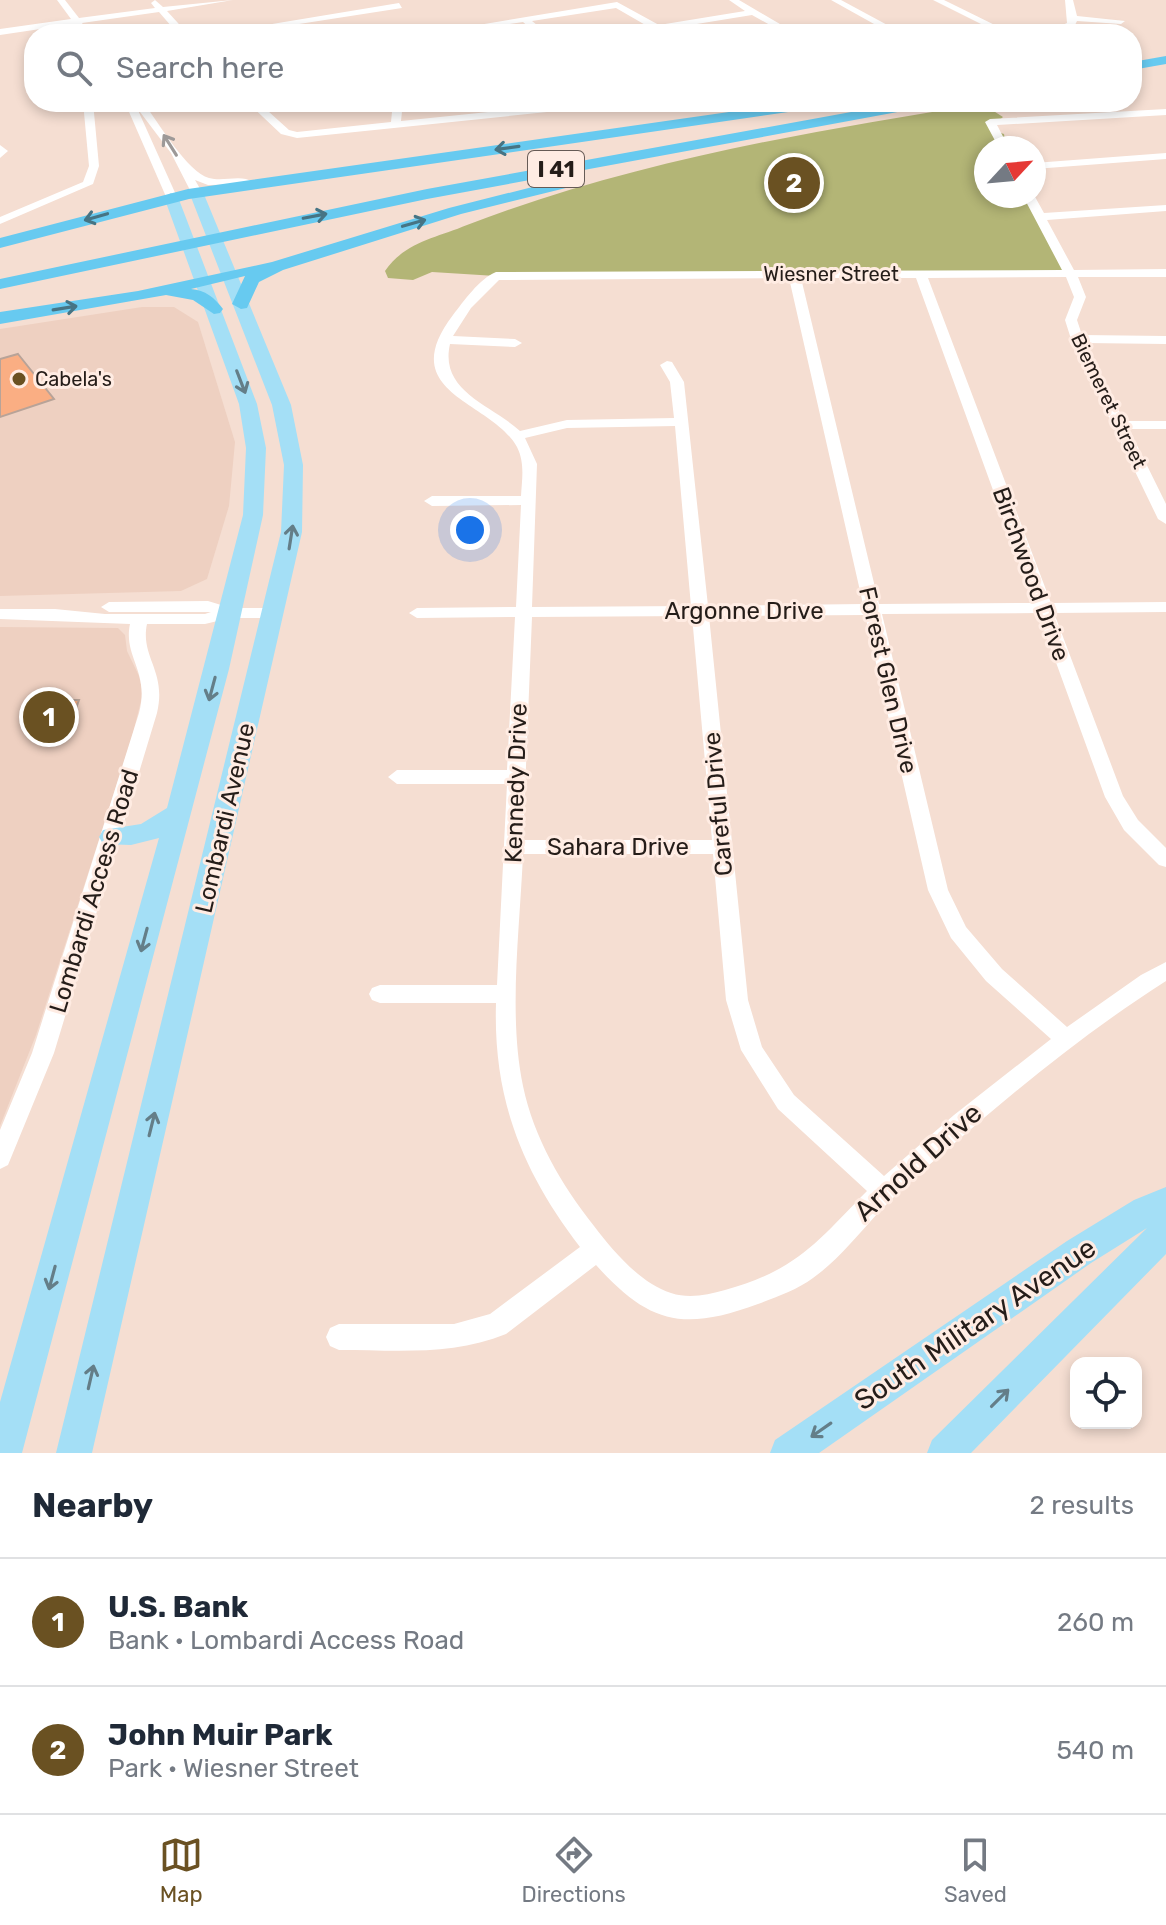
<!DOCTYPE html>
<html lang="en">
<head>
<meta charset="utf-8">
<style>
	:root { --surface:#fff; --page:#f2f2f3; --text:#1f2937; --muted:#747a83; --line:#e0e1e3; --accent:#6a5122 }
	body { margin:0; font-family:Rubik,sans-serif; background:var(--page); color:var(--text) }
	.controls { position:absolute; right:24px; bottom:24px; display:grid; overflow:hidden; border-radius:16px; box-shadow:0 4px 12px #0003 }
	.controls button { width:72px; height:72px; display:grid; place-items:center; padding:0; border:0; border-bottom:2px solid var(--line); background:var(--surface); color:var(--text); font:40px sans-serif }
	.compass { position:absolute; left:974px; top:136px; width:72px; height:72px; border-radius:50%; background:var(--surface); box-shadow:0 4px 12px #0003; rotate:64deg }
	.you { position:absolute; left:470px; top:530px; width:28px; height:28px; margin:-20px; border:6px solid #fff; border-radius:50%; background:#1a73e8; box-shadow:0 0 0 12px #1a73e833 }
	.badge { display:grid; place-items:center; width:52px; height:52px; border-radius:50%; background:var(--accent); color:#fff; font-size:26px; font-weight:700 }
	.pin { position:absolute; translate:-50% -50%; border:4px solid #fff; box-shadow:0 2px 8px #0006 }
	.list { margin:0; padding:0; list-style:none }
	h2 { display:flex; justify-content:space-between; align-items:center; height:104px; margin:0; padding:0 32px; font-size:34px }
	h2 small { font-size:26px; font-weight:400; color:var(--muted) }
	.list li { display:grid; grid-template-columns:52px 1fr auto; gap:24px; align-items:center; box-sizing:border-box; height:128px; padding:0 32px; border-top:2px solid var(--line) }
	.list b { display:block; font-size:30px; white-space:nowrap }
	.list p { margin:0; font-size:26px; white-space:nowrap; color:var(--muted) }
	.list em { font-size:26px; font-style:normal; color:var(--muted) }
	.icon { flex:none; width:44px; height:44px; fill:none; stroke:currentColor; stroke-width:2; stroke-linecap:round; stroke-linejoin:round }
	.map { position:relative; flex:none; width:1166px; height:1453px; overflow:hidden }
	.search { position:absolute; background:var(--surface); box-shadow:0 4px 12px #0003; left:24px; right:24px; top:24px; height:88px; display:flex; align-items:center; gap:20px; box-sizing:border-box; padding:0 28px; border-radius:32px; color:var(--muted); font-size:30px }
	.sheet { height:360px; background:var(--surface) }
	nav { display:flex; justify-content:space-around; align-items:center; box-sizing:border-box; height:112px; border-top:2px solid var(--line); background:var(--surface); font-size:22px; color:var(--muted) }
	nav a { display:grid; justify-items:center; gap:4px }
	nav .on { color:var(--accent) }
	.map>svg:first-child { display:block }
	.built { fill:#eed0c1 }
	.green { fill:#b3b576 }
	.building { fill:#faae83; stroke:#b8a398; stroke-width:2 }
	.lines { fill:none; stroke-linecap:round; stroke-linejoin:round }
	.minor { fill:#fff; fill-rule:evenodd }
	.major { fill:#a4dff6; fill-rule:evenodd }
	.highway { fill:#67caf0; fill-rule:evenodd }
	.oneway { stroke:#9d9998 }
	.oneway2 { stroke:#467484 }
	.oneway3 { stroke:#647e88 }
	.poi-dot { fill:#6a5122; stroke:#ffece3; stroke-width:3 }
	.labels { text-anchor:middle; dominant-baseline:central; stroke-width:6; stroke-linejoin:round; paint-order:stroke }
	.far-street-label { font-size:20px; fill:#251d19; stroke:#ffece3 }
	.far-poi-label { font-size:20px; fill:#251d19; stroke:#ffece3; text-anchor:start }
	.shield { fill:#ffece3; stroke:#665b56; stroke-width:2 }
	.shield-label { font-size:22px; font-weight:bold; fill:#251d19 }
	.street-label { font-size:24px; fill:#251d19; stroke:#ffece3 }
	.near-street-label { font-size:28px; fill:#251d19; stroke:#ffece3 }
</style>
</head>
<body>
<div class="map">
<svg width="1166" height="1453" viewBox="0 0 1166 1453">
	<rect width="100%" height="100%" fill="#f5ded2"/>
	<g class="built">
		<path d="M142 307H174L198 322 235 442 229 506 207 579 181 591 0 596V329Z"/>
		<path d="M0 627 118 628 125 635 127 651 139 676 143 693 132 737 36 1035 0 1126Z"/>
	</g>
	<path class="green" d="M981 104 984 110H992L1003 117 995 124V131L1004 134 1006 146 986 148V196H1029L1070 273 496 276 432 272 413 280 388 278 385 271C405 242 436 238 467 225 631 162 806 132 981 104Z"/>
	<g class="building">
		<path d="M18 354 54 399 0 417V359Z"/>
		<path d="M32 700H79L71 722 60 723 55 736H39L43 723H24Z"/>
	</g>
	<g class="lines">
		<g class="minor">
			<path d="M57 0H65L79 18 155 8 151 3 155 0 163 7 233 0 167 11 188 34H178L159 12 82 23 86 29 82 32 74 24 0 35V29L71 19Z"/>
			<path d="M729 0H739L797 34H786L752 15 666 29 673 34H661L616 8 532 21 548 34H537L523 22 446 34H424L617 2 659 25 745 11Z"/>
			<path d="M831 0H841L904 34H892Z"/>
			<path d="M933 0H944L1013 34H1001Z"/>
			<path d="M1065 0H1073L1077 16 1125 21 1121 24 1077 21 1074 27 1055 34H1042L1067 23Z"/>
			<path d="M399 3 402 8 234 34H211Z"/>
			<path d="M83 102H93L99 166 93 184 0 224V217L83 182 89 166Z"/>
			<path d="M143 102C158 122 188 173 209 178 224 182 241 174 253 182L252 184 208 185 195 180 202 192 192 194 171 153 137 108 177 197 167 199 126 105Z"/>
			<path d="M247 102H258L289 130 297 132 391 122 393 102H403L401 121 586 102H620L615 105 297 138 281 134Z"/>
			<path d="M1166 109V115L997 125 1009 148H999L985 122 990 119Z"/>
			<path d="M0 145 8 151 0 158Z"/>
			<path d="M1166 153V159L1034 169V163Z"/>
			<path d="M1034 195 1044 213 1166 205V211L1047 220 1074 270 1166 269V277H1078L1086 297 1077 320 1082 335 1166 336V344L1085 343 1124 421H1166V429H1129L1166 504V524L1158 519 1071 339 1065 320 1074 297 1066 277 928 278 1051 603 1166 602V612L1054 613 1123 796 1138 820 1166 848V867L1159 865 1124 830 1105 797 1038 613 882 614 948 890 966 927 1002 969 1067 1027 1141 975 1166 962V981C1089 1030 1018 1088 949 1148 924 1169 900 1190 877 1214 857 1236 837 1261 813 1278 797 1290 776 1297 758 1304 684 1331 650 1325 596 1265L506 1334C453 1356 396 1350 339 1350L330 1346 326 1337 330 1328 339 1324H454L490 1314 580 1247C522 1171 493 1099 496 1003H380L372 1000 369 994 372 988 380 985H497L507 784H397L388 777 397 770H507L515 617 417 618 409 613 417 608 516 607 521 505 432 506 424 501 432 496H521C522 479 525 463 517 447 491 400 393 394 453 315 464 301 479 279 496 272L1062 270 1023 196ZM789 278 863 604 708 606 684 382 672 362 667 361 660 365 670 382 674 418 567 420 520 431C492 405 439 392 450 344L515 347 522 343 515 339 453 336 471 308 499 280ZM801 278H916L1034 603 879 604ZM675 426 691 606 532 607 537 464 525 438 567 428ZM865 615 928 890 951 938 986 981 1051 1039 954 1115 884 1176 794 1095 762 1047 748 1000 709 616ZM692 616 712 840H523L532 617ZM523 854H713L726 1000 741 1050 778 1109 867 1191C817 1242 797 1270 725 1290 707 1295 689 1299 671 1293 640 1283 613 1251 594 1226 561 1184 534 1138 523 1086 508 1014 520 928 523 854Z"/>
			<path d="M208 601 231 608H273L281 613 273 618H230L205 624H147C140 657 167 671 157 713L54 1053 8 1165 0 1169V1130L32 1053 139 713C150 671 123 657 130 624L0 619V609H55L105 614H205L211 612H109L101 607 109 602Z"/>
		</g>
		<g class="major">
			<path d="M196 188 203 192 291 405 303 465 302 532 92 1453H56L281 532 284 465 272 405 189 192Z"/>
			<path d="M171 193 178 197 257 404 266 448 263 515 229 669 22 1453H0V1402L159 838 131 845 103 844 99 837 103 830 141 824 167 808 243 515 246 448 239 404 164 197Z"/>
			<path d="M1166 1187V1254L971 1453H927L932 1440 1147 1228 1091 1263 819 1453H770L775 1440 1067 1241 1134 1200Z"/>
		</g>
		<g class="highway">
			<path d="M1166 56V64L1132 70V62Z"/>
			<path d="M800 102 830 103 823 107 189 199 0 248V238L188 189Z"/>
			<path d="M906 102H937L930 106 427 199 0 289V279L427 189Z"/>
			<path d="M568 178 574 180V186L461 214 283 270 259 282 247 308 241 309 232 304 245 276 191 289C205 290 215 298 223 309L220 313 214 314 193 300 166 295 0 324V312L138 291 272 262 449 208Z"/>
		</g>
	</g>
	<defs><path id="oneway-shaft" d="M-6 0H5M1.5-3L5.5 0L1.5 3" fill="none" stroke-width="1.6" stroke-linecap="round" stroke-linejoin="round" transform="scale(2)"/></defs>
	<use class="oneway" href="#oneway-shaft" transform="translate(170 145) rotate(-122)"/>
	<g class="oneway2">
		<use href="#oneway-shaft" transform="translate(507 148) rotate(172)"/>
		<use href="#oneway-shaft" transform="translate(315 216) rotate(-11)"/>
		<use href="#oneway-shaft" transform="translate(96 217) rotate(164)"/>
		<use href="#oneway-shaft" transform="translate(414 223) rotate(-16)"/>
		<use href="#oneway-shaft" transform="translate(65 308) rotate(-9)"/>
	</g>
	<g class="oneway3">
		<use href="#oneway-shaft" transform="translate(241 382) rotate(69)"/>
		<use href="#oneway-shaft" transform="translate(291 537) rotate(-81)"/>
		<use href="#oneway-shaft" transform="translate(212 689) rotate(105)"/>
		<use href="#oneway-shaft" transform="translate(144 940) rotate(105)"/>
		<use href="#oneway-shaft" transform="translate(152 1124) rotate(-76)"/>
		<use href="#oneway-shaft" transform="translate(52 1278) rotate(105)"/>
		<use href="#oneway-shaft" transform="translate(91 1377) rotate(-77)"/>
		<use href="#oneway-shaft" transform="translate(1000 1398) rotate(-45)"/>
		<use href="#oneway-shaft" transform="translate(821 1430) rotate(145)"/>
	</g>
	<circle class="poi-dot" cx="19" cy="379" r="8"/>
	<g class="labels">
		<g class="far-street-label">
			<text x="831" y="274">Wiesner Street</text>
			<text transform="translate(1109 401) rotate(64)">Biemeret Street</text>
		</g>
		<g class="far-poi-label">
			<text x="35" y="379">Cabela's</text>
		</g>
		<rect class="shield" x="528" y="151" width="56" height="36" rx="6"/>
		<g class="shield-label">
			<text x="556" y="169">I 41</text>
		</g>
		<g class="street-label">
			<text transform="translate(1031 574) rotate(70)">Birchwood Drive</text>
			<text x="744" y="611">Argonne Drive</text>
			<text transform="translate(888 680) rotate(77)">Forest Glen Drive</text>
			<text transform="translate(516 783) rotate(-88)">Kennedy Drive</text>
			<text transform="translate(718 804) rotate(-95)">Careful Drive</text>
			<text transform="translate(225 818) rotate(-77)">Lombardi Avenue</text>
			<text x="618" y="847">Sahara Drive</text>
			<text transform="translate(94 891) rotate(-73)">Lombardi Access Road</text>
		</g>
		<g class="near-street-label">
			<text transform="translate(918 1162) rotate(-42)">Arnold Drive</text>
			<text transform="translate(975 1324) rotate(-34)">South Military Avenue</text>
		</g>
	</g>
</svg>
<div class="controls">
<button><svg class="icon" aria-label="locate" viewBox="0 0 24 24"><circle cx="12" cy="12" r="6"/><path d="M12 2v4M12 18v4M2 12h4M18 12h4"/></svg></button>
</div>
<svg class="compass" viewBox="-18 -18 36 36"><path d="M0-13l5 13h-10z" fill="#e53935"/><path d="M0 13l5-13h-10z" fill="#747a83"/></svg>
<div class="you"></div>
<div class="pin badge" style="left:49px;top:717px">1</div>
<div class="pin badge" style="left:794px;top:183px">2</div>
<div class="search"><svg class="icon" aria-label="search" viewBox="0 0 24 24"><circle cx="10" cy="10" r="6"/><path d="M15 15l6 6"/></svg>Search here</div>
</div>
<section class="sheet">
<h2>Nearby<small>2 results</small></h2>
<ul class="list">
<li><span class="badge">1</span><div><b>U.S. Bank</b><p>Bank · Lombardi Access Road</p></div><em>260 m</em></li>
<li><span class="badge">2</span><div><b>John Muir Park</b><p>Park · Wiesner Street</p></div><em>540 m</em></li>
</ul>
</section>
<nav>
<a class="on"><svg class="icon" aria-label="map" viewBox="0 0 24 24"><path d="M3 6l6-2 6 2 6-2v14l-6 2-6-2-6 2zM9 4v14M15 6v14"/></svg>Map</a>
<a><svg class="icon" aria-label="directions" viewBox="0 0 24 24"><path d="M12 3l9 9-9 9-9-9zM9 14v-3h6M13 9l2 2-2 2"/></svg>Directions</a>
<a><svg class="icon" aria-label="saved" viewBox="0 0 24 24"><path d="M7 4h10v16l-5-4-5 4z"/></svg>Saved</a>
</nav>
</body>
</html>
